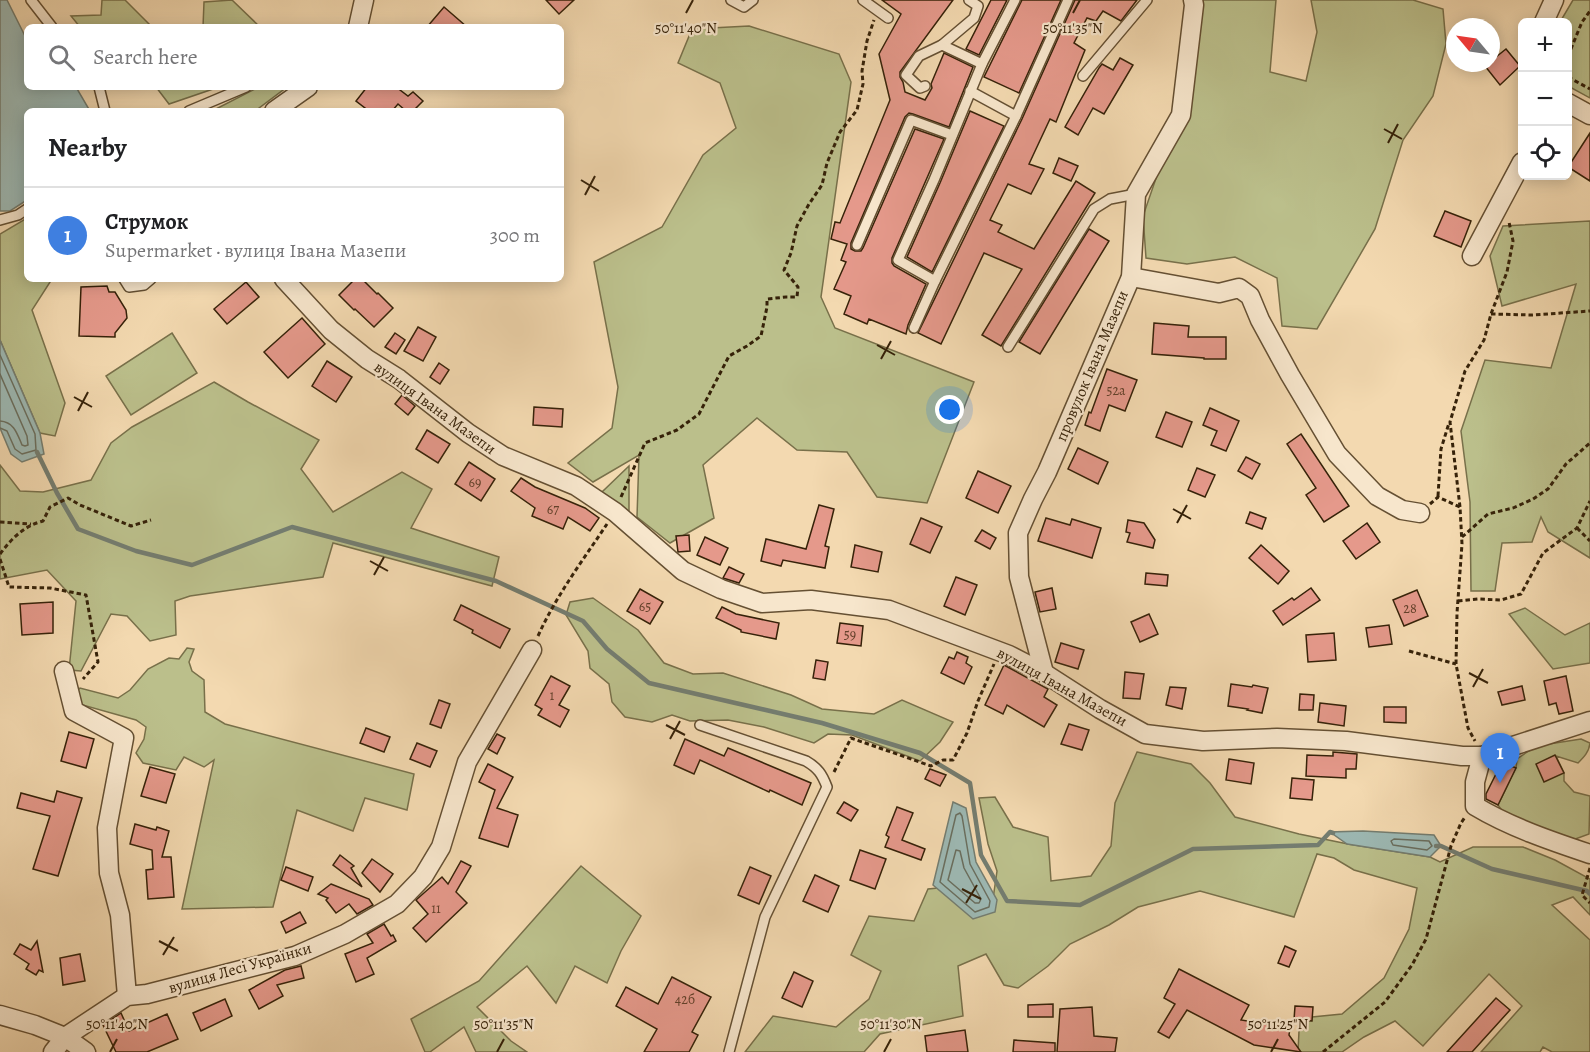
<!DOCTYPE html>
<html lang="en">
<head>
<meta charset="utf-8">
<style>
	:root { --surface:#fff; --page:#f6f6f6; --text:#202124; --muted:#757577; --line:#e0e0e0; --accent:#1a73e8 }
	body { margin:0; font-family:Alegreya,serif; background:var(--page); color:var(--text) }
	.controls { position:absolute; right:18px; top:18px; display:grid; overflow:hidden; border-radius:9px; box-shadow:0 3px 15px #0003 }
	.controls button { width:54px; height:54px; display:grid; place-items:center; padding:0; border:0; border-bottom:2px solid var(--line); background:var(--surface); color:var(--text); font:30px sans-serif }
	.compass { position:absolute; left:1446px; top:18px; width:54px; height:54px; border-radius:50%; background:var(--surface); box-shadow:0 3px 15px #0003; rotate:299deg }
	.you { position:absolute; left:950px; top:410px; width:21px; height:21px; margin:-15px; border:4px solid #fff; border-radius:50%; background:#1a73e8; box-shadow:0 0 0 9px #1a73e833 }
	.badge { display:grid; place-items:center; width:39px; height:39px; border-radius:50%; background:var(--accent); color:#fff; font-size:20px; font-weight:700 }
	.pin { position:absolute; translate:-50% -50px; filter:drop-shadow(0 2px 3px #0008) }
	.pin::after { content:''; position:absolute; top:32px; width:21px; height:18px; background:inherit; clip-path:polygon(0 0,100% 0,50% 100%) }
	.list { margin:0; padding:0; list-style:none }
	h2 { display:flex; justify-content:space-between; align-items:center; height:78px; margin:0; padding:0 24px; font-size:26px }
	h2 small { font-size:20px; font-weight:400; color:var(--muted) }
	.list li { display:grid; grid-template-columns:39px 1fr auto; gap:18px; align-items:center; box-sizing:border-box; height:96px; padding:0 24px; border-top:2px solid var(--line) }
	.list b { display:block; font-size:22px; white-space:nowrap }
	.list p { margin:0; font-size:20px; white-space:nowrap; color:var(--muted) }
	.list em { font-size:20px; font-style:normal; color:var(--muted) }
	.icon { flex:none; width:33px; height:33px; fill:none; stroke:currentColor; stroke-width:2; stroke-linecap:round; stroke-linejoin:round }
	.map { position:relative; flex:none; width:1590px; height:1052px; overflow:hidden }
	.search { position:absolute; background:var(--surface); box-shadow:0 3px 15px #0003; left:24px; top:24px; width:540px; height:66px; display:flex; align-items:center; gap:15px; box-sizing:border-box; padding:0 21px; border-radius:9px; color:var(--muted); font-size:22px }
	.panel { position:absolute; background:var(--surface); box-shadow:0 3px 15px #0003; left:24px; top:108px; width:540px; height:174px; border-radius:9px }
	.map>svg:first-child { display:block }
	.green { fill:#bbbf8b; stroke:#78704a; stroke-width:1.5 }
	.water { fill:#9db9b4; stroke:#747d70; stroke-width:1.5 }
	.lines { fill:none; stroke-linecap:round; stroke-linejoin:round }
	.shore { stroke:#6a6e5e; stroke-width:1.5 }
	.stream { stroke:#747d70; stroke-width:4.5 }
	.building { fill:#e5998b; stroke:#362209; stroke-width:1.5 }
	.service-casing { stroke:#655033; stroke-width:12 }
	.minor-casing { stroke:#655033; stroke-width:21 }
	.path { stroke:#362209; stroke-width:3; stroke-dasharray:4.5 3; stroke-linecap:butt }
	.service { stroke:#f7e6cc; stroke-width:9 }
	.minor { stroke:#f7e6cc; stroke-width:18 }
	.ticks { fill:none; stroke:#362209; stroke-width:2 }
	.labels { text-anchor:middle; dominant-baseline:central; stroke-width:4.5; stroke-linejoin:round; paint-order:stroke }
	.number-label { font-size:14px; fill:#62402a }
	.street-label { font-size:16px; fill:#362209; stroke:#f7e6cc }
	.ticks-label { font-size:15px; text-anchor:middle; fill:#362209; stroke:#f7e6cc; stroke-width:4.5; stroke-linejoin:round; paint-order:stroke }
</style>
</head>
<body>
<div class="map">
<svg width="1590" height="1052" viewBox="0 0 1590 1052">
	<rect width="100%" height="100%" fill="#f3d9b0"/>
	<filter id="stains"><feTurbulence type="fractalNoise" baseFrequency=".00333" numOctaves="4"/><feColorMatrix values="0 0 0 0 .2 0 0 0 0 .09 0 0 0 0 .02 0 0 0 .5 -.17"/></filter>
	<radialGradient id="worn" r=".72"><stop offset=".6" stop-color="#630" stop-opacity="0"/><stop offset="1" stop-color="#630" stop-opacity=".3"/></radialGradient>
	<g class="green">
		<path d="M102 0H125L152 27H80L71 16 101 15Z"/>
		<path d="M232 0 260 27H203L204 2Z"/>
		<path d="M1203 0H1276L1270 72 1306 81 1317 32 1311 0H1413L1443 9 1446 44 1433 96 1403 140 1375 229 1317 329 1282 326 1277 278 1235 257 1187 264 1146 258 1143 216 1163 158 1187 114Z"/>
		<path d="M1573 0H1590V98L1568 86V22H1560Z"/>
		<path d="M749 26 839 54 851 82 821 297 835 328 974 382 927 503 877 497 847 452 797 450 757 418 703 465 714 518 670 543 637 517 639 455 593 482 568 463 612 428 618 387 594 262 662 227 703 155 736 128 720 83 678 63 692 29Z"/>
		<path d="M156 87H219L169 104Z"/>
		<path d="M259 87H281L283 90 255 111H212Z"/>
		<path d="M27 218V279H52L32 310 65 403 55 436 40 433 0 340V234Z"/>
		<path d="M1590 221V558L1548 532 1541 517 1532 542 1502 543 1495 591H1471L1470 502 1461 431 1485 360 1551 368 1576 284 1502 306 1490 256 1503 226Z"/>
		<path d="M172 333 197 373 131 415 106 376Z"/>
		<path d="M214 382 248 402 319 440 301 469 333 512 402 472 432 489 411 528 499 557 492 586 333 543 323 577 190 596 175 601 176 635 150 641 127 616 111 614 81 671 69 670 76 601 47 570 0 579V465L20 491 43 492 91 480 111 443 132 427Z"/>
		<path d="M629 466V515L602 492Z"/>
		<path d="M593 598 638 630 664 663 693 674 723 673 791 695 822 709 874 714 902 700 953 722 940 742 920 761 852 735 828 734 814 743 764 727 728 720 690 721 672 715 652 722 625 717 612 702 609 684 590 668 588 651 566 615 570 602Z"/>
		<path d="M1525 608 1565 635 1590 623V663L1553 669 1509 614Z"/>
		<path d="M187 648 194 649 189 662 192 671 204 680 205 712 225 724 414 774 407 810 365 798 353 831 297 810 273 907 182 909 214 760 204 767 184 757 176 770 143 763 136 753 144 739 146 727 136 720 79 704 75 693 80 688 118 698 130 690 148 669 169 658 179 659Z"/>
		<path d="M1581 739 1590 743C1589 752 1584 757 1578 763L1556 756 1564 773V781L1574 792 1590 796 1589 834 1570 841 1508 819 1498 805 1516 768 1517 759 1536 746Z"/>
		<path d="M1137 752 1191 764 1210 783 1235 817 1299 834 1348 844 1430 857 1440 862 1473 847H1523L1555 860 1590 879V915L1573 897 1552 905 1590 940V1052H1552L1543 1047 1540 1052H1481L1522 1006 1489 974 1423 1046 1395 1021 1364 1037 1342 1052H1298L1299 1031 1312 1017 1342 1014 1384 978 1409 929 1417 888 1354 870 1334 858 1317 854 1294 917 1200 891 1138 907 1109 925 1070 944 1048 966 1018 988 1004 985 986 954 958 966 963 1016 880 1034 864 1052H745L773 1016 836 1027 869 999 881 971 851 955 869 916 914 921 928 889 949 887 992 906 997 871 988 844 979 798 995 797 1013 827 1048 837 1051 881 1091 876 1111 846 1115 803Z"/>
		<path d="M581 866 641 916 621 951 607 983 575 966 556 1003 527 966 477 1007 511 1041 527 1052H476L464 1027 430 1052H425L411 1019 479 981Z"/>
	</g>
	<g class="water">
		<path d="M0 0H7L27 40V87H76L90 111H27V200L10 211H0Z"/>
		<path d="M0 340 40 433 44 454 22 462 11 454 0 428Z"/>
		<path d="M953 802 966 808 976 862 997 900 995 912 973 919 933 885Z"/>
		<path d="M1363 831 1434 835 1441 846 1430 857 1347 844 1330 832Z"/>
	</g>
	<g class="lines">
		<g class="shore">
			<path d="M0 355 35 434 36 450 22 454 15 449 7 431 0 428"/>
			<path d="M0 374 27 436 28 445 25 446 22 445C17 433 14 422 0 421"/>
			<path d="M960 813 962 816 970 864 990 901 989 907 975 912 940 882 956 815Z"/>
			<path d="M1394 839 1429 841 1432 846 1427 850 1393 845 1391 841Z"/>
			<path d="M956 850 960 851 964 868 981 899 979 903H975L948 880Z"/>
		</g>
		<g class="stream">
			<path d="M37 452 57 493 78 529 136 551 192 565 292 527 496 581 583 621 607 649 649 683 822 723 920 753 970 783 981 855 1007 901 1080 905 1193 849 1318 845 1330 832 1333 833"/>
			<path d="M1436 846H1441L1492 869 1587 891 1590 894"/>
		</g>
	</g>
	<g class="building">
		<path d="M546 0H574L559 14Z"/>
		<path d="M882 0H953L900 72V77L903 82 905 92 925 100 932 88 931 84 944 53 973 67 949 127 913 114 909 113 905 117 851 243V249L855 251H861L863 248 915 129 944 139 892 258V263L894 266 926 284 908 325 906 334 869 319 867 324 844 314 851 296 834 289 846 262 841 260 847 244 831 239 835 222 840 223 890 100 879 54 901 14Z"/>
		<path d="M991 0H1007L979 55 966 49Z"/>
		<path d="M1022 0H1061L1019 93 984 77Z"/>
		<path d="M1075 0H1137L1121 21 1103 11 1096 21 1087 18 1074 43 1085 50 1056 122 1050 119 1029 164 1044 169 1031 194 1008 184 990 220 1002 225 998 232 1034 249 1076 181 1095 193 1001 346 982 335 1022 269 984 253 941 344 918 333 1022 119Z"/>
		<path d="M444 7 467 27H427Z"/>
		<path d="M1506 49 1520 66 1500 85 1485 66 1491 63V61Z"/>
		<path d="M1120 58 1133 65 1104 114 1093 108 1078 135 1065 127 1099 68 1102 64 1113 70Z"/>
		<path d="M367 87H396L408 96 413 92 423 101 413 111H406L398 104 392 111H369L356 101Z"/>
		<path d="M970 111 1004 126 932 272 907 257 940 183Z"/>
		<path d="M1590 133V181L1568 167Z"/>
		<path d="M1059 158 1078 166 1071 181 1053 173Z"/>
		<path d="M1445 211 1471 221 1461 247 1434 236Z"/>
		<path d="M1089 229 1109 241 1040 354 1019 342Z"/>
		<path d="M355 279H362L377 294 378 293 393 308 374 327 355 309 354 310 339 295Z"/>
		<path d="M246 282 259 297 227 324 214 309Z"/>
		<path d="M107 286 109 292H115L126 310 127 318 115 333V337L79 336 81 287Z"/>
		<path d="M302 318 325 344 288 378 264 352Z"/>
		<path d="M1154 323 1189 326 1188 337H1226V359H1204V358L1152 354Z"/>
		<path d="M418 327 436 337 423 361 404 351Z"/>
		<path d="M395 333 405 340 396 354 385 347Z"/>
		<path d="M327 361 352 377 336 402 312 386Z"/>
		<path d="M439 363 449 370 440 384 430 377Z"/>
		<path d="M1107 369 1137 380 1125 411 1109 405 1100 431 1085 425 1089 412 1091 413Z"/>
		<path d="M402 395 415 406 408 415 395 404Z"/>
		<path d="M534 407 563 409 562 427 533 425Z"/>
		<path d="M1210 408 1239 421 1226 451 1211 445 1217 431 1203 425Z"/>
		<path d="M1166 412 1192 422 1182 447 1156 437Z"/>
		<path d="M427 430 450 444 438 463 416 449Z"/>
		<path d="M1301 434 1349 506 1324 522 1306 495 1316 488 1287 444Z"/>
		<path d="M1078 448 1108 462 1098 484 1068 469Z"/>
		<path d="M1246 457 1260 464 1252 479 1238 471Z"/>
		<path d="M469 462 495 479 481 501 455 484Z"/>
		<path d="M1197 468 1215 475 1205 497 1188 490Z"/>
		<path d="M978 471 1011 486 998 513 966 498Z"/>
		<path d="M521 478 535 487 585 508 599 518 590 531 568 517 563 529 532 516 535 508 511 491Z"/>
		<path d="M819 505 834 509 825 546 829 547 825 568 783 560 781 566 761 561 766 539 806 549Z"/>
		<path d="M1250 512 1266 518 1262 529 1246 523Z"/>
		<path d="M921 518 942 527 930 553 910 544Z"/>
		<path d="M1046 518 1070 525 1072 519 1101 528 1092 558 1038 541Z"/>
		<path d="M1128 520 1144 523 1155 540 1153 548 1127 542 1130 533 1126 532Z"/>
		<path d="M1367 523 1380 542 1356 559 1343 541Z"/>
		<path d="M982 530 996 538 990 549 975 541Z"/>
		<path d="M689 535 690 551 678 552 676 536Z"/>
		<path d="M705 537 728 548 720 565 697 555Z"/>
		<path d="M855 545 882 552 878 572 851 567Z"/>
		<path d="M1261 545 1289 571 1278 584 1249 558Z"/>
		<path d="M729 567 744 574 739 583 723 578Z"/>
		<path d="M1146 573 1168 575 1167 586 1145 584Z"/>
		<path d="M956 577 977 585 965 615 944 606Z"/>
		<path d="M1052 588 1056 609 1040 612 1035 592Z"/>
		<path d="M1311 588 1320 600 1283 625 1273 611 1292 598 1294 600Z"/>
		<path d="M640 589 663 602 650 624 627 611Z"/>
		<path d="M1417 590 1428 616 1404 626 1393 600Z"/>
		<path d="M53 602V633L22 635 20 604Z"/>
		<path d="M461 605 510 629 500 648 472 633 473 630 454 620Z"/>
		<path d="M722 607 736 614 779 623 776 639 741 632V630L716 618Z"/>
		<path d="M1149 614 1158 634 1140 642 1131 622Z"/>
		<path d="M840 623 863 626 861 646 837 643Z"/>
		<path d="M1389 625 1392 644 1369 647 1366 628Z"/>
		<path d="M1334 633 1336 660 1308 662 1306 635Z"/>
		<path d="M1061 643 1084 650 1078 669 1055 662Z"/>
		<path d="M957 652 968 657 966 663 972 667 964 684 941 673 949 657 954 659Z"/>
		<path d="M816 660 828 662 825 680 813 678Z"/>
		<path d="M1004 665 1048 689 1044 697 1057 705 1044 727 1007 705 1003 714 985 705Z"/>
		<path d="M1125 672 1144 674 1140 699 1123 698Z"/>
		<path d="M551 676 570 686 559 705 569 710 560 727 538 715 542 709 535 705Z"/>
		<path d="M1566 676 1573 711 1559 714 1556 703 1549 705 1544 681Z"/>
		<path d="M1231 684 1252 687 1253 685 1268 688 1262 713 1247 710 1248 709 1228 706Z"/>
		<path d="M1522 686 1525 700 1502 705 1498 692Z"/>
		<path d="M1170 687 1186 688 1182 709 1166 705Z"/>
		<path d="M1300 694 1314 695 1313 710H1299Z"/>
		<path d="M439 700 450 704 441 728 430 724Z"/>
		<path d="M1320 703 1346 706 1344 726 1318 722Z"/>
		<path d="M1384 707H1406V723L1384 722Z"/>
		<path d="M1069 724 1089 730 1082 750 1061 744Z"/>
		<path d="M366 728 390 737 384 752 360 743Z"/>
		<path d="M69 732 94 739 86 768 61 761Z"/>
		<path d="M497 734 505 738 497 754 488 749Z"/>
		<path d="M685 739 724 756 728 748 811 783 802 805 770 790 769 792 700 760 694 774 674 765Z"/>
		<path d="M417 743 437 751 430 767 410 759Z"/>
		<path d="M1333 752 1357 754 1356 769H1346V778L1306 776 1307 755 1333 756Z"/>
		<path d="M1555 755 1564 773 1544 782 1536 764Z"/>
		<path d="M1229 759 1254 763 1251 784 1226 780Z"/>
		<path d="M1502 762 1516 768 1498 805 1486 799V794Z"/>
		<path d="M488 764 513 777 497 808 518 815 508 847 479 838 495 790 479 782Z"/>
		<path d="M150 767 175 774 166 803 141 796Z"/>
		<path d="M930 769 946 775 940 786 925 779Z"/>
		<path d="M1292 778 1314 780 1312 800 1290 798Z"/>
		<path d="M57 791 82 798 58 876 33 869 50 816 17 808 21 793 54 802Z"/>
		<path d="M844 802 858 810 851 821 837 813Z"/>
		<path d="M897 807 913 813 902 840 925 849 921 860 885 847 889 837 886 835Z"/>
		<path d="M135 824 156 830 157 827 169 831 162 857H171L174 897 148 899 146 870 153 869 152 850 130 844Z"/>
		<path d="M860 850 886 859 875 889 850 880Z"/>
		<path d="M340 855 354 866 351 868 362 887 333 865Z"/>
		<path d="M372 859 393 874 380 892 362 873Z"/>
		<path d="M461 861 471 866 456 892 467 903 426 942 413 928 428 914 416 900 442 877 448 884Z"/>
		<path d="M286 867 313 877 308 891 281 880Z"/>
		<path d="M750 867 771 876 759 904 738 895Z"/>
		<path d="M815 875 839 886 828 912 803 901Z"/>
		<path d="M331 884 369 899 373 905 357 914 349 904 336 913 326 900 328 898 318 894Z"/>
		<path d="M300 912 306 923 286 933 281 922Z"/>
		<path d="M384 924 391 936 393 935 396 941 367 958 374 974 356 982 345 954 373 943 367 934Z"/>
		<path d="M37 941 43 972 39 970 36 975 26 969 29 964 14 954 20 944 31 950Z"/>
		<path d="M1285 946 1296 951 1289 967 1278 963Z"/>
		<path d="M80 954 85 981 63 985 60 958Z"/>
		<path d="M301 966 304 978 277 985 283 996 259 1009 249 990 285 970Z"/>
		<path d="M1179 969 1249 1005 1241 1020 1290 1028 1289 1035 1301 1052 1254 1045 1187 1010 1169 1038 1158 1032 1175 1004 1164 998Z"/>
		<path d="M794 972 813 981 802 1007 782 998Z"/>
		<path d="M672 977 711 997 692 1032 698 1035 689 1052H644L657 1029 616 1006 626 987 658 1004Z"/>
		<path d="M1496 998 1510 1010 1472 1052H1447Z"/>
		<path d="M225 999 232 1016 201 1031 193 1013Z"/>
		<path d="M1053 1004V1017H1028V1005Z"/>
		<path d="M1295 1006 1313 1007 1312 1021 1294 1020Z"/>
		<path d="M1092 1007 1094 1036 1117 1038 1115 1052H1057L1060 1009Z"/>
		<path d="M121 1013 129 1031 167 1014 178 1039 147 1052H116L103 1025Z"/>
		<path d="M965 1030 968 1052H927L925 1036Z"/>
		<path d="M1014 1040 1055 1043V1052H1013Z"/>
	</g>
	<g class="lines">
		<defs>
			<g id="service">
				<path d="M31 0 52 27"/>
				<path d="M731 0 744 7 753 0"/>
				<path d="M863 0 888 18"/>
				<path d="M942 45 974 18 978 6 969 0"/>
				<path d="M1083 76 1147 0"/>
				<path d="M925 86 920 88 906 75 919 56 942 45 982 64"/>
				<path d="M99 87 105 111"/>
				<path d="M970 91 1016 116"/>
				<path d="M189 111 246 87"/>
				<path d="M0 220 18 215 27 209"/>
				<path d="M857 245 911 120 952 135"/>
				<path d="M124 279 129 287 144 285 151 279"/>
				<path d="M935 281 898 260 934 180 982 64 1015 0"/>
				<path d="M914 328 935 281 1016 116 1068 0"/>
				<path d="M1008 347 1094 209 1110 199 1136 194"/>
				<path d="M700 725 806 761C818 768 822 774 827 787L765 917 729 1052"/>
			</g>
			<g id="minor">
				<path d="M1544 22 1554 0"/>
				<path d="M358 27 364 0"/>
				<path d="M1568 103 1590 115"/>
				<path d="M274 111 308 87"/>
				<path d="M1472 256 1522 162"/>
				<path d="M1131 277 1219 293 1239 288 1250 296 1260 320 1290 375 1337 454 1377 496 1402 510 1420 513"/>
				<path d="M284 279 331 330 367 359 399 379 468 433 503 456 576 486 615 512 683 571 721 589 762 603 811 600 889 610 1009 655 1044 673 1100 709 1145 734 1203 741 1277 738 1346 741 1462 756H1482L1590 721"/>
				<path d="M64 671 74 711 124 738 107 828 109 873 120 915 127 996"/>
				<path d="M1044 673 1019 577 1018 533 1033 499 1047 472 1131 277 1136 194 1181 115 1194 5 1193 0"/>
				<path d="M1482 756 1475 782V806C1510 827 1551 841 1590 854"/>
				<path d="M0 1015 35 1025 65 1037 86 1052"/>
				<path d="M53 1052 65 1037 127 996 147 994 295 956 345 934 397 904 423 877 441 847 467 762 532 650"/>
			</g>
		</defs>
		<use href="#service" class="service-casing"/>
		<use href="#minor" class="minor-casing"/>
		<g class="path">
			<path d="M1568 56 1582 22 1590 11"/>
			<path d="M1568 67 1569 77"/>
			<path d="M1568 77 1590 89"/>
			<path d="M1491 314 1532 315 1590 311"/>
			<path d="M1438 496 1441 449 1449 423"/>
			<path d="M621 497 645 443 677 430 699 414 729 356 747 346 761 336 767 307V299L786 297H797L798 287 784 270 791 253 797 226 809 204 822 185 827 163 840 132 857 110 863 84 862 71 867 41 874 20"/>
			<path d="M1430 504 1438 497 1460 507 1462 544 1457 613 1456 664 1468 728 1475 741"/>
			<path d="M1460 507 1450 422 1465 371 1484 340 1491 314 1507 272 1513 241 1509 222"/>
			<path d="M0 522 31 524"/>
			<path d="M1577 528 1590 541"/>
			<path d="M1462 537 1488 514 1513 508 1533 499 1548 489 1566 464 1590 443"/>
			<path d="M0 554C12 538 24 526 43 521L50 507 68 498 80 505 131 526 151 520"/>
			<path d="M0 559 9 587 50 588 86 595 98 662 83 679"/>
			<path d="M1458 601 1478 599 1501 600 1521 594 1543 553 1577 528 1590 501"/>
			<path d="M538 636C556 596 583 560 607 524"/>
			<path d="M1409 651 1456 664"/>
			<path d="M834 772 851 738 931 766 943 760H953L967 733 978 701 994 664"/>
			<path d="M1590 868 1582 895 1590 903"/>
			<path d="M1323 1052 1385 1002 1412 965 1426 939 1451 846 1461 823 1465 817"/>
		</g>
		<use href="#service" class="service"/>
		<use href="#minor" class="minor"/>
	</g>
	<path class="ticks" d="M686 13 693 0M1073 13 1080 0M1384 129 1402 139M1388 143 1398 124M581 180 599 191M585 195 595 176M877 345 895 355M881 359 891 341M74 397 92 407M78 411 88 392M1173 509 1191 519M1177 523 1187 505M370 561 388 571M374 575 384 557M1469 673 1488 683M1473 687 1483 669M666 725 685 735M670 739 680 721M962 889 981 899M966 903 977 885M159 941 178 951M163 955 174 937M110 1052 117 1039M497 1052 504 1039M884 1052 891 1039M1271 1052 1278 1039"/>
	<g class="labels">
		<g class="number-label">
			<text x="1116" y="390">52а</text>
			<text x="475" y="482">69</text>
			<text x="553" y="509">67</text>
			<text x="645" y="606">65</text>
			<text x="1410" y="608">28</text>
			<text x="850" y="634">59</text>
			<text x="552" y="695">1</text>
			<text x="436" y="908">11</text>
			<text x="685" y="999">42б</text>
		</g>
		<g class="street-label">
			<text transform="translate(1092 366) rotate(-67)">провулок Івана Мазепи</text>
			<text transform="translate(435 408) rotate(36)">вулиця Івана Мазепи</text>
			<text transform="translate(1062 687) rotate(29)">вулиця Івана Мазепи</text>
			<text transform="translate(240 968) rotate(-16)">вулиця Лесі Українки</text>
		</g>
	</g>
	<g class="ticks-label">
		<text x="686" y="33">50°11'40"N</text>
		<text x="1073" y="33">50°11'35"N</text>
		<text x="117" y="1029">50°11'40"N</text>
		<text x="504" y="1029">50°11'35"N</text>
		<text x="891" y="1029">50°11'30"N</text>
		<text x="1278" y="1029">50°11'25"N</text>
	</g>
	<rect width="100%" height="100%" filter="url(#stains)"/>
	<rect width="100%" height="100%" fill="url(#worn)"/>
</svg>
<div class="controls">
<button>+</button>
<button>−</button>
<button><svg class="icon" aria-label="locate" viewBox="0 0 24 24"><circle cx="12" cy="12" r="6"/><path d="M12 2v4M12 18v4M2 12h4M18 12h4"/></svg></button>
</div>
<svg class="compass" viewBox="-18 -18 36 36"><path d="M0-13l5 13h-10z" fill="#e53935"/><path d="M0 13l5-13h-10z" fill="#757577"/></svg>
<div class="you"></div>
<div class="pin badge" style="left:1500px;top:783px;background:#3f7fe0">1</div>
<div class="search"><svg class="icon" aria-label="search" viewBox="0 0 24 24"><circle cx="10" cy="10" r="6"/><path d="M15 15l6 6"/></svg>Search here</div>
<section class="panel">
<h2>Nearby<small></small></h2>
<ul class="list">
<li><span class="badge" style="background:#3f7fe0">1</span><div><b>Струмок</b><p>Supermarket · вулиця Івана Мазепи</p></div><em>300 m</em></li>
</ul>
</section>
</div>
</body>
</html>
